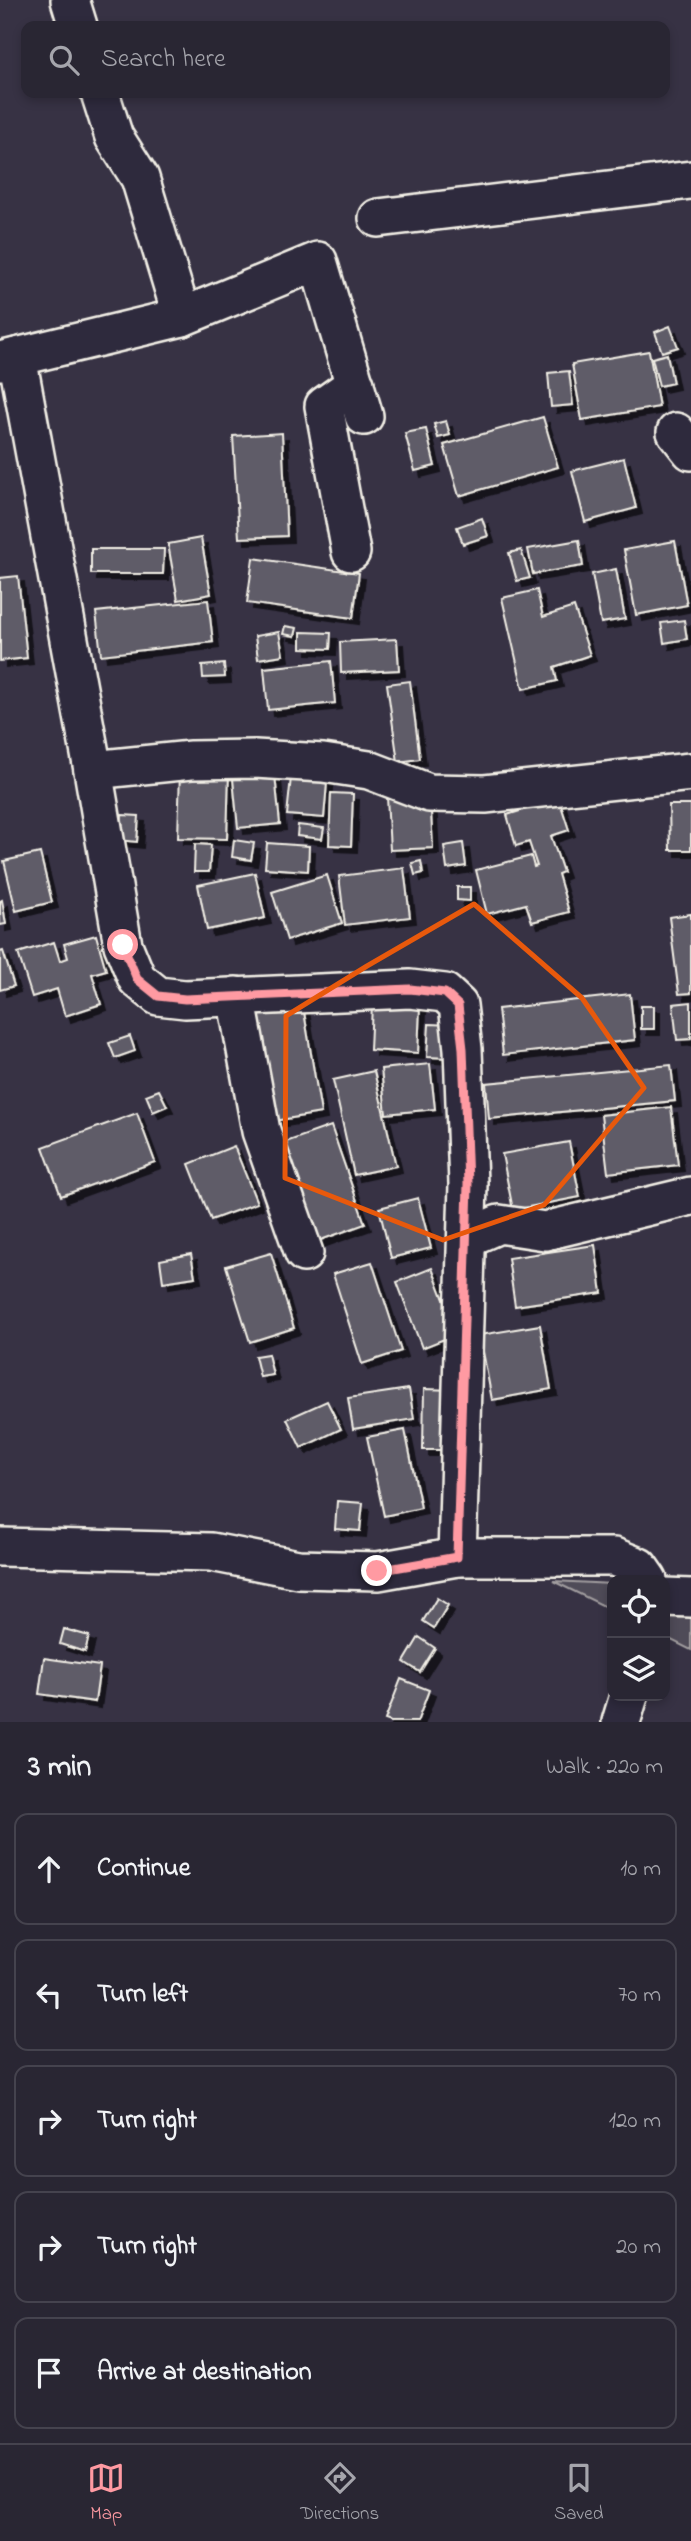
<!DOCTYPE html>
<html lang="en">
<head>
<meta charset="utf-8">
<style>
	:root { --surface:#292633; --page:#35323f; --text:#f1f3f6; --muted:#a5a5ac; --line:#45434e; --accent:#ff9aa2 }
	body { margin:0; font-family:"Indie Flower",sans-serif; background:var(--page); color:var(--text) }
	.controls { position:absolute; right:21px; bottom:21px; display:grid; overflow:hidden; border-radius:14px; box-shadow:0 4px 10px #0003 }
	.controls button { width:63px; height:63px; display:grid; place-items:center; padding:0; border:0; border-bottom:2px solid var(--line); background:var(--surface); color:var(--text); font:35px sans-serif }
	.stop { position:absolute; width:21px; height:21px; margin:-16px; border:5px solid #ff9aa2; border-radius:50%; background:#fff }
	.stop.end { background:#ff9aa2; border-color:#fff; box-shadow:0 2px 7px #0008 }
	.list { margin:0; padding:0; list-style:none }
	h2 { display:flex; justify-content:space-between; align-items:center; height:91px; margin:0; padding:0 28px; font-size:30px }
	h2 small { font-size:23px; font-weight:400; color:var(--muted) }
	.list li { display:grid; grid-template-columns:46px 1fr auto; gap:21px; align-items:center; box-sizing:border-box; height:112px; margin:0 14px 14px; padding:0 14px; border:2px solid var(--line); border-radius:14px }
	.list b { display:block; font-size:26px; white-space:nowrap }
	.list em { font-size:23px; font-style:normal; color:var(--muted) }
	.icon { flex:none; width:38px; height:38px; fill:none; stroke:currentColor; stroke-width:2; stroke-linecap:round; stroke-linejoin:round }
	.map { position:relative; flex:none; width:691px; height:1722px; overflow:hidden }
	.search { position:absolute; background:var(--surface); box-shadow:0 4px 10px #0003; left:21px; right:21px; top:21px; height:77px; display:flex; align-items:center; gap:18px; box-sizing:border-box; padding:0 24px; border-radius:14px; color:var(--muted); font-size:26px }
	.sheet { height:721px; background:var(--surface) }
	nav { display:flex; justify-content:space-around; align-items:center; box-sizing:border-box; height:98px; border-top:2px solid var(--line); background:var(--surface); font-size:19px; color:var(--muted) }
	nav a { display:grid; justify-items:center; gap:4px }
	nav .on { color:var(--accent) }
	.map>svg:first-child { display:block }
	.green { fill:#504b59; stroke:#a29ea0; stroke-width:2 }
	.building { fill:#5f5c67; stroke:#f4f1e8; stroke-width:2; filter:url(#shadow) }
	.lines { fill:none; stroke-linecap:round; stroke-linejoin:round }
	.minor-casing { stroke:#f4f1e8; stroke-width:42 }
	.minor { stroke:#2f2a3d; stroke-width:37 }
	.route { stroke:#ff9aa2; stroke-width:9 }
	.marked { fill:none; stroke:#e8590c; stroke-width:5; stroke-linejoin:round }
</style>
</head>
<body>
<div class="map">
<svg width="691" height="1722" viewBox="0 0 691 1722">
	<defs>
		<filter id="shadow"><feDropShadow dx="6" dy="6" stdDeviation="0" flood-color="#0009"/></filter>
	</defs>
	<rect width="100%" height="100%" fill="#373244"/>
	<filter id="ink" filterUnits="userSpaceOnUse"><feTurbulence type="fractalNoise" baseFrequency=".0143" numOctaves="2"/><feDisplacementMap in="SourceGraphic" scale="14" xChannelSelector="R" yChannelSelector="G"/><feConvolveMatrix kernelMatrix="1 2 1 2 8 2 1 2 1" color-interpolation-filters="sRGB"/></filter>
	<g filter="url(#ink)">
		<g class="green">
			<path d="M553 1581 612 1584V1610Z"/>
			<path d="M665 1586 691 1588V1650L665 1637Z"/>
		</g>
		<g class="building">
			<path d="M670 326 678 347 662 352 655 332Z"/>
			<path d="M649 351 659 407 582 420 572 364Z"/>
			<path d="M667 354 673 383 659 386 652 358Z"/>
			<path d="M569 371 573 405 551 407 548 373Z"/>
			<path d="M543 417 558 467 459 496 444 445Z"/>
			<path d="M446 421 450 435 438 438 434 424Z"/>
			<path d="M426 429 435 466 415 471 405 433Z"/>
			<path d="M282 433 287 536 239 538 233 436Z"/>
			<path d="M624 458 636 508 585 522 572 471Z"/>
			<path d="M482 518 488 536 463 544 457 527Z"/>
			<path d="M201 538 211 594 178 600 168 544Z"/>
			<path d="M579 540 583 566 533 574 528 549Z"/>
			<path d="M675 541 687 605 636 615 624 550Z"/>
			<path d="M91 549H164L163 574H91Z"/>
			<path d="M521 550 530 578 517 581 509 553Z"/>
			<path d="M253 558 359 573 353 618 247 603Z"/>
			<path d="M616 569 625 619 601 623 592 574Z"/>
			<path d="M18 576 27 658 0 661V578Z"/>
			<path d="M537 590 543 617 574 607 590 655 554 667 557 681 523 689 502 598Z"/>
			<path d="M208 600 213 642 101 655 96 612Z"/>
			<path d="M684 620 687 639 664 643 661 623Z"/>
			<path d="M285 626 297 628 295 636 283 634Z"/>
			<path d="M279 632 283 655 258 659 255 636Z"/>
			<path d="M301 632 331 633 330 649 301 648Z"/>
			<path d="M397 639 399 670 341 673 340 642Z"/>
			<path d="M331 661 335 703 268 710 264 668Z"/>
			<path d="M224 664 225 677 203 678 202 666Z"/>
			<path d="M410 681 420 759 398 762 387 684Z"/>
			<path d="M274 765 280 824 238 828 232 769Z"/>
			<path d="M292 768 328 771 324 818 287 815Z"/>
			<path d="M180 770 229 771 227 839 178 838Z"/>
			<path d="M331 793 353 794 351 846 329 845Z"/>
			<path d="M430 795 433 848 390 850 387 797Z"/>
			<path d="M559 799 569 830 551 836 563 872 558 874 569 912 532 922 526 904 487 914 476 870 531 856 534 867 537 866 529 842 516 846 507 815Z"/>
			<path d="M669 805H691V850H670Z"/>
			<path d="M122 815 139 816 137 842 119 840Z"/>
			<path d="M298 825 324 828 322 839 297 836Z"/>
			<path d="M234 840 254 843 251 860 232 857Z"/>
			<path d="M267 843 309 846 308 871 265 868Z"/>
			<path d="M463 843 466 866 447 869 444 846Z"/>
			<path d="M195 844 211 845 209 872H194Z"/>
			<path d="M40 853 52 902 16 911 4 861Z"/>
			<path d="M421 861 423 873 415 875 412 863Z"/>
			<path d="M404 868 410 917 345 925 339 876Z"/>
			<path d="M255 873 265 918 207 930 198 885Z"/>
			<path d="M327 875 342 923 287 940 272 892Z"/>
			<path d="M457 887H470V901L457 900Z"/>
			<path d="M2 900 6 924 0 925V901Z"/>
			<path d="M691 914V993L679 994 669 917Z"/>
			<path d="M96 935 106 970 92 974 101 1004 65 1016 57 989 32 997 18 953 54 942 60 961 68 958 64 944Z"/>
			<path d="M3 951 14 986 0 990V952Z"/>
			<path d="M630 994 635 1040 503 1055 498 1009Z"/>
			<path d="M302 1000 321 1113 269 1122 251 1009Z"/>
			<path d="M691 1002V1039L677 1040 673 1004Z"/>
			<path d="M372 1004 420 1006 418 1053 370 1050Z"/>
			<rect x="641" y="1006" width="13" height="23"/>
			<path d="M429 1024 451 1025 449 1058 427 1057Z"/>
			<path d="M130 1036 135 1051 115 1058 109 1043Z"/>
			<path d="M430 1064 435 1109 386 1114 381 1069Z"/>
			<path d="M671 1065 675 1101 489 1119 486 1083Z"/>
			<path d="M374 1071 396 1166 354 1175 333 1080Z"/>
			<path d="M159 1090 167 1106 153 1112 146 1095Z"/>
			<path d="M671 1107 678 1165 608 1173 601 1115Z"/>
			<path d="M137 1113 155 1162 61 1196 43 1147Z"/>
			<path d="M331 1126 365 1224 318 1241 283 1143Z"/>
			<path d="M569 1142 580 1197 513 1210 502 1154Z"/>
			<path d="M234 1146 257 1203 211 1220 189 1164Z"/>
			<path d="M418 1198 431 1248 391 1258 379 1208Z"/>
			<path d="M595 1245 602 1293 515 1306 508 1258Z"/>
			<path d="M271 1253 294 1328 250 1342 226 1266Z"/>
			<path d="M191 1254 195 1277 163 1282 160 1260Z"/>
			<path d="M372 1262 401 1351 362 1364 333 1274Z"/>
			<path d="M432 1268 457 1334 422 1348 397 1282Z"/>
			<path d="M540 1325 551 1389 492 1400 480 1335Z"/>
			<path d="M268 1354 273 1375 260 1377 255 1356Z"/>
			<path d="M409 1389 414 1419 353 1429 348 1398Z"/>
			<path d="M424 1389 454 1390 453 1450H423Z"/>
			<path d="M327 1401 341 1429 301 1448 287 1419Z"/>
			<path d="M405 1430 421 1508 384 1516 367 1437Z"/>
			<path d="M337 1501 363 1503 360 1531 335 1529Z"/>
			<path d="M437 1598 448 1605 434 1628 423 1621Z"/>
			<path d="M64 1629 89 1636 85 1652 60 1644Z"/>
			<path d="M419 1637 435 1648 420 1672 404 1662Z"/>
			<path d="M44 1658 100 1666 95 1702 39 1694Z"/>
			<path d="M401 1679 429 1690 417 1722H391L385 1720Z"/>
		</g>
		<g class="lines">
			<defs>
				<g id="minor">
					<path d="M70 0 78 26"/>
					<path d="M100 93 114 137 140 178 182 317"/>
					<path d="M378 218 691 180"/>
					<path d="M17 357 93 770 191 760 255 759 323 763 369 770 429 793 485 794 691 772"/>
					<path d="M0 361 182 317 318 261 364 416"/>
					<path d="M676 432 691 451"/>
					<path d="M351 552 324 406 355 384"/>
					<path d="M93 770 123 945 137 979 158 996 185 999 410 989 445 993 458 1005 463 1049 468 1184 457 1557"/>
					<path d="M236 996 261 1131 304 1253"/>
					<path d="M467 1238 499 1224 545 1231 691 1196"/>
					<path d="M0 1547 211 1552 298 1569 378 1571 457 1557H614L639 1567 648 1580"/>
					<path d="M665 1597 691 1598"/>
					<path d="M621 1722 629 1696"/>
				</g>
			</defs>
			<use href="#minor" class="minor-casing"/>
			<use href="#minor" class="minor"/>
		</g>
	</g>
	<g class="lines" filter="url(#ink)">
		<path class="route" d="M123 945 137 979 158 996 185 999 410 989 445 993 458 1005 463 1049 468 1184 457 1557 377 1571"/>
	</g>
	<path class="marked" d="M474 904 582 998 644 1088 544 1205 443 1240 285 1178 286 1016 367 966Z"/>
</svg>
<div class="controls">
<button><svg class="icon" aria-label="locate" viewBox="0 0 24 24"><circle cx="12" cy="12" r="6"/><path d="M12 2v4M12 18v4M2 12h4M18 12h4"/></svg></button>
<button><svg class="icon" aria-label="layers" viewBox="0 0 24 24"><path d="M12 4l9 5-9 5-9-5zM3 14l9 5 9-5"/></svg></button>
</div>
<div class="stop" style="left:123px;top:945px"></div>
<div class="stop end" style="left:377px;top:1571px"></div>
<div class="search"><svg class="icon" aria-label="search" viewBox="0 0 24 24"><circle cx="10" cy="10" r="6"/><path d="M15 15l6 6"/></svg>Search here</div>
</div>
<section class="sheet">
<h2>3 min<small>Walk · 220 m</small></h2>
<ul class="list">
<li><svg class="icon" aria-label="ahead" viewBox="0 0 24 24"><path d="M12 20V5M6 11l6-6 6 6"/></svg><div><b>Continue</b></div><em>10 m</em></li>
<li><svg class="icon" aria-label="left" viewBox="0 0 24 24"><path d="M17 20v-9H6M10 6l-5 5 5 5"/></svg><div><b>Turn left</b></div><em>70 m</em></li>
<li><svg class="icon" aria-label="right" viewBox="0 0 24 24"><path d="M7 20v-9h11M14 6l5 5-5 5"/></svg><div><b>Turn right</b></div><em>120 m</em></li>
<li><svg class="icon" aria-label="right" viewBox="0 0 24 24"><path d="M7 20v-9h11M14 6l5 5-5 5"/></svg><div><b>Turn right</b></div><em>20 m</em></li>
<li><svg class="icon" aria-label="arrive" viewBox="0 0 24 24"><path d="M6 21V4h12l-3 4 3 4H6"/></svg><div><b>Arrive at destination</b></div></li>
</ul>
</section>
<nav>
<a class="on"><svg class="icon" aria-label="map" viewBox="0 0 24 24"><path d="M3 6l6-2 6 2 6-2v14l-6 2-6-2-6 2zM9 4v14M15 6v14"/></svg>Map</a>
<a><svg class="icon" aria-label="directions" viewBox="0 0 24 24"><path d="M12 3l9 9-9 9-9-9zM9 14v-3h6M13 9l2 2-2 2"/></svg>Directions</a>
<a><svg class="icon" aria-label="saved" viewBox="0 0 24 24"><path d="M7 4h10v16l-5-4-5 4z"/></svg>Saved</a>
</nav>
</body>
</html>
